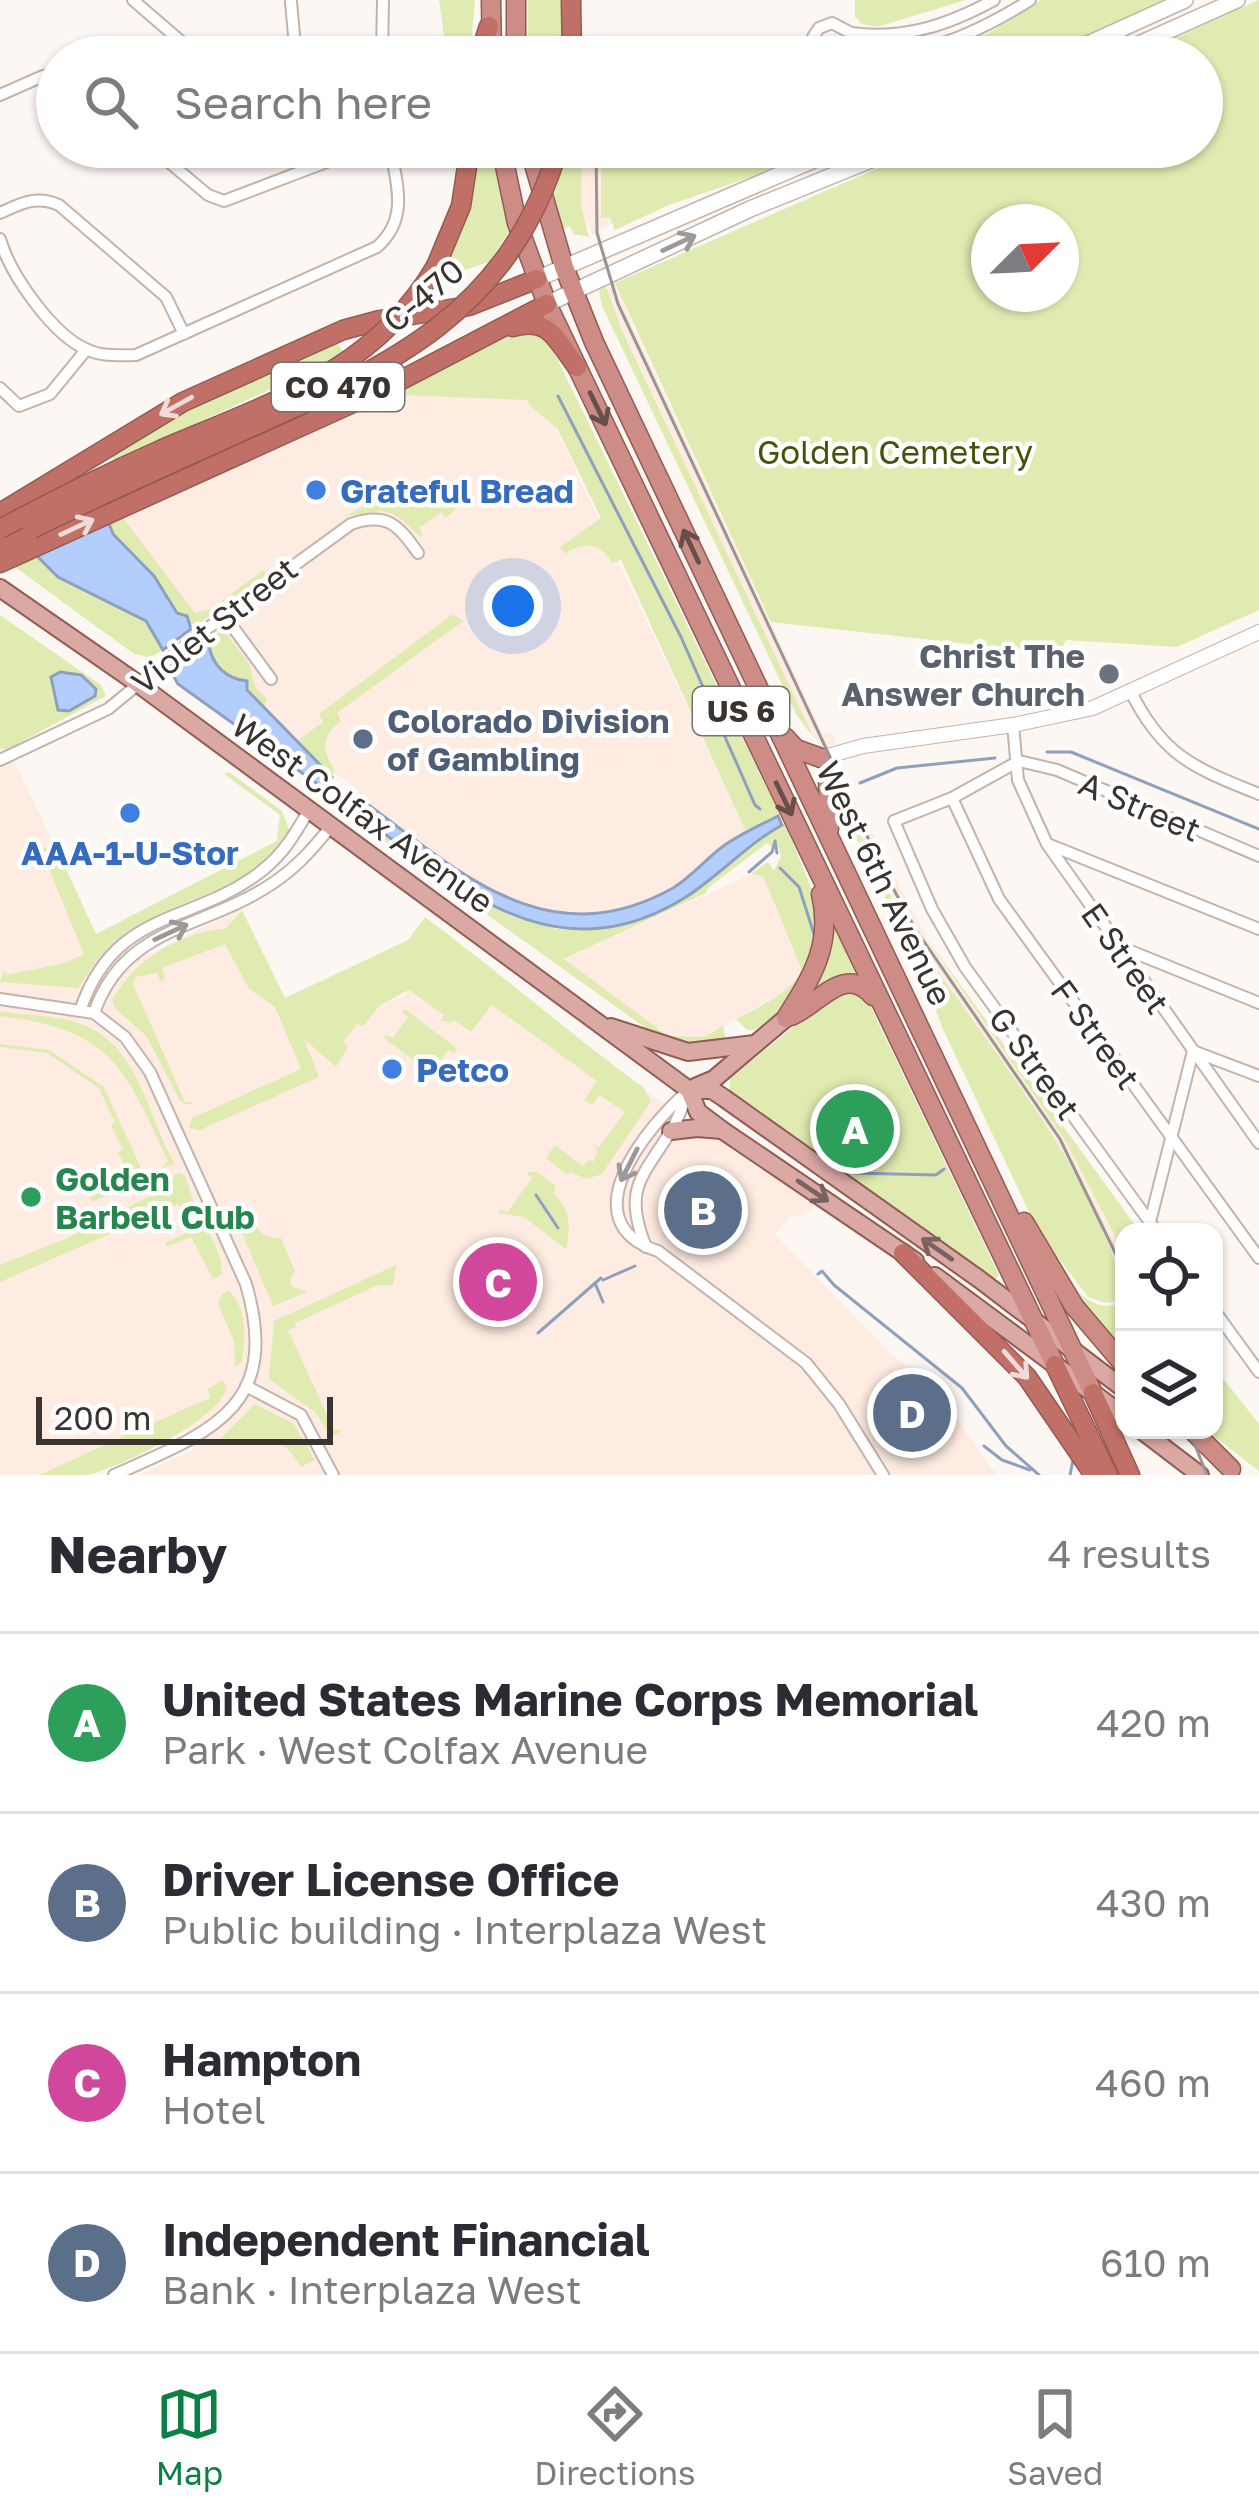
<!DOCTYPE html>
<html lang="en">
<head>
<meta charset="utf-8">
<style>
	:root { --surface:#fff; --page:#f2f2f3; --text:#2b2b33; --muted:#7c7c81; --line:#e1e1e2; --accent:#0b8043 }
	body { margin:0; font-family:"Golos Text",sans-serif; background:var(--page); color:var(--text) }
	.controls { position:absolute; right:36px; bottom:36px; display:grid; overflow:hidden; border-radius:24px; box-shadow:0 3px 9px #0004 }
	.controls button { width:108px; height:108px; display:grid; place-items:center; padding:0; border:0; border-bottom:3px solid var(--line); background:var(--surface); color:var(--text); font:60px sans-serif }
	.compass { position:absolute; left:971px; top:204px; width:108px; height:108px; border-radius:50%; background:var(--surface); box-shadow:0 3px 9px #0004; rotate:66deg }
	.scale { position:absolute; left:36px; bottom:30px; width:297px; box-sizing:border-box; padding-left:12px; border:6px solid #3a3431; border-top:0; font-size:33px; line-height:42px; white-space:nowrap; color:#3a3431; -webkit-text-stroke:9px #fff; paint-order:stroke }
	.you { position:absolute; left:513px; top:606px; width:42px; height:42px; margin:-30px; border:9px solid #fff; border-radius:50%; background:#1a73e8; box-shadow:0 0 0 18px #1a73e833 }
	.badge { display:grid; place-items:center; width:78px; height:78px; border-radius:50%; background:var(--accent); color:#fff; font-size:39px; font-weight:700 }
	.pin { position:absolute; translate:-50% -50%; border:6px solid #fff; box-shadow:0 3px 12px #0006 }
	.list { margin:0; padding:0; list-style:none }
	h2 { display:flex; justify-content:space-between; align-items:center; height:156px; margin:0; padding:0 48px; font-size:51px }
	h2 small { font-size:39px; font-weight:400; color:var(--muted) }
	.list li { display:grid; grid-template-columns:78px 1fr auto; gap:36px; align-items:center; box-sizing:border-box; height:180px; padding:0 48px; border-top:3px solid var(--line) }
	.list b { display:block; font-size:45px; white-space:nowrap }
	.list p { margin:0; font-size:39px; white-space:nowrap; color:var(--muted) }
	.list em { font-size:39px; font-style:normal; color:var(--muted) }
	.icon { flex:none; width:66px; height:66px; fill:none; stroke:currentColor; stroke-width:2; stroke-linecap:round; stroke-linejoin:round }
	.map { position:relative; flex:none; width:1259px; height:1475px; overflow:hidden }
	.search { position:absolute; background:var(--surface); box-shadow:0 3px 9px #0004; left:36px; right:36px; top:36px; height:132px; display:flex; align-items:center; gap:30px; box-sizing:border-box; padding:0 42px; border-radius:66px; color:var(--muted); font-size:45px }
	.sheet { height:876px; background:var(--surface) }
	nav { display:flex; justify-content:space-around; align-items:center; box-sizing:border-box; height:168px; border-top:3px solid var(--line); background:var(--surface); font-size:33px; color:var(--muted) }
	nav a { display:grid; justify-items:center; gap:6px }
	nav .on { color:var(--accent) }
	.map>svg:first-child { display:block }
	.built { fill:#feece2 }
	.green { fill:#e0ebb1; fill-rule:evenodd }
	.water { fill:#b3cefc; stroke:#8fa0bf; stroke-width:3 }
	.lines { fill:none; stroke-linecap:round; stroke-linejoin:round }
	.stream { stroke:#8fa0bf; stroke-width:3 }
	.minor-casing { stroke:#c2b4ab; stroke-width:14 }
	.tertiary-casing { stroke:#c2b4ab; stroke-width:16 }
	.secondary-casing { stroke:#c2b4ab; stroke-width:18 }
	.primary-casing { stroke:#925b54; stroke-width:20 }
	.trunk-casing { stroke:#925b54; stroke-width:21 }
	.motorway-casing { stroke:#925b54; stroke-width:21 }
	.minor { stroke:#fff; stroke-width:10 }
	.tertiary { stroke:#fff; stroke-width:14 }
	.secondary { stroke:#fff; stroke-width:15 }
	.primary { stroke:#daa9a4; stroke-width:16 }
	.trunk { stroke:#ce8c86; stroke-width:18 }
	.motorway { stroke:#c17067; stroke-width:18 }
	.tram { stroke:#9b9592; stroke-width:3 }
	.motorway-bridge-casing { stroke:#925b54; stroke-width:21; stroke-linecap:butt }
	.motorway-bridge { stroke:#c17067; stroke-width:18 }
	.oneway { stroke:#9c9a98 }
	.oneway2 { stroke:#f0dbd9 }
	.oneway3 { stroke:#664e4a }
	.oneway4 { stroke:#7a635f }
	.shop-dot { fill:#3f7fe0; stroke:#fff; stroke-width:4.5 }
	.worship-dot { fill:#6b7280; stroke:#fff; stroke-width:4.5 }
	.service-dot { fill:#5c6f8a; stroke:#fff; stroke-width:4.5 }
	.leisure-dot { fill:#2e9e5b; stroke:#fff; stroke-width:4.5 }
	.labels { text-anchor:middle; dominant-baseline:central; stroke-width:9; stroke-linejoin:round; paint-order:stroke }
	.shield { fill:#fff; stroke:#75716f; stroke-width:3 }
	.shield-label { font-size:30px; font-weight:bold; fill:#3a3431 }
	.street-label { font-size:33px; fill:#3a3431; stroke:#fff }
	.park-label { font-size:33px; fill:#48500a; stroke:#fff }
	.shop-label { font-size:33px; font-weight:bold; fill:#366cbe; stroke:#fff; text-anchor:start }
	.worship-label { font-size:33px; font-weight:bold; fill:#5b616d; stroke:#fff; text-anchor:end }
	.service-label { font-size:33px; font-weight:bold; fill:#4e5e75; stroke:#fff; text-anchor:start }
	.leisure-label { font-size:33px; font-weight:bold; fill:#27864d; stroke:#fff; text-anchor:start }
</style>
</head>
<body>
<div class="map">
<svg width="1259" height="1475" viewBox="0 0 1259 1475">
	<rect width="100%" height="100%" fill="#fdf7f4"/>
	<g class="built">
		<path d="M582 147H601V217H610L613 223 599 229 612 279 617 281 632 324 823 734H832L836 743 828 747 838 769 928 940 1066 1142 1124 1253V1272L1120 1273 1085 1195 1054 1141 909 927 835 785V773L803 717 605 292 608 282 596 232 592 235 581 209Z"/>
		<path d="M530 373 746 832 678 885 640 905 601 915H561L502 897 460 871 355 795 358 790 335 773 332 777 236 680 209 646 203 644 192 624 167 601 154 576 113 534 108 521 398 391Z"/>
		<path d="M0 730 96 934 147 956 241 907 285 998 343 1043 357 1023 364 1026 379 1006 404 996 409 989 502 977 547 1017 649 1093 815 1206 800 1216 792 1215 775 1234 887 1350 950 1408 996 1475H136L194 1450 186 1430 87 1475H0Z"/>
		<path d="M751 874 763 875 802 970 796 982 785 991 704 1037 668 1036 563 960Z"/>
	</g>
	<g class="green">
		<path d="M439 0H475L470 57H447Z"/>
		<path d="M528 0H563L562 57H528Z"/>
		<path d="M855 0H966L877 27 862 24 855 17Z"/>
		<path d="M1041 0H1168L1042 57H916L987 34Z"/>
		<path d="M1259 0V610L1177 647 1066 640 1059 654 771 622 615 283 926 147H1202V57H1134ZM989 222H1061V294H989Z"/>
		<path d="M478 147H490L509 232 489 262 437 279 473 197Z"/>
		<path d="M568 147H582L581 205 589 237 574 234 569 226 564 229 551 195Z"/>
		<path d="M601 147H810L776 164 777 168 669 205 615 230 610 217 601 218Z"/>
		<path d="M605 284 621 328 814 738 797 716 602 306 599 291Z"/>
		<path d="M521 330H532L549 342 780 815 746 832 621 560 612 563C602 543 583 541 565 554L560 547 601 518 557 428 529 405 528 400 399 395 398 391C439 368 479 353 521 330Z"/>
		<path d="M336 342 344 352 326 364 114 461 110 451 169 416Z"/>
		<path d="M399 498 401 506 445 508 455 500 460 505 446 518 441 512 419 528 423 535 420 537C388 503 384 511 345 516L374 501 395 506Z"/>
		<path d="M121 515 195 613 210 609 264 570 267 574 191 629 192 624C171 609 167 591 151 573 136 556 116 543 108 521Z"/>
		<path d="M35 554 58 577 147 621 163 650 146 660 145 656 134 654 12 565Z"/>
		<path d="M453 614 463 621 337 713 341 721C322 735 321 749 334 769L332 777 297 741 323 722 319 714Z"/>
		<path d="M0 615 101 685 106 696 8 749 0 748Z"/>
		<path d="M223 630 249 663 255 687 267 699 264 706 218 667 209 646 203 644Z"/>
		<path d="M229 772 282 811 290 832C257 887 184 897 133 928 106 944 95 964 78 988L0 982 4 970 6 975 65 963 84 954 41 850 54 843 96 934 277 841 280 815 224 774Z"/>
		<path d="M838 784C860 832 880 881 908 925 968 1025 1113 1187 1122 1300L1106 1303 1088 1297 1038 1231 942 1027 921 969 841 807Z"/>
		<path d="M347 806 478 900 513 917 557 929 590 930 689 895 752 842 785 824 818 904 819 941 795 995 775 1017 754 1030H747L736 1019C759 1006 790 994 802 970L763 876 751 874 768 862 774 871 781 856 776 840 774 849 767 843 708 888 706 893 564 959 668 1036 704 1037 723 1026 726 1040 706 1047 661 1039 348 815Z"/>
		<path d="M242 911 285 998 408 940 425 917C500 973 568 1032 644 1088L651 1101 602 1174 587 1179 570 1172 567 1175 546 1158 555 1145 583 1166 589 1160 593 1162 598 1150 593 1146 599 1147 625 1112 599 1095 592 1105 584 1100 597 1081 492 1005 471 1032 454 1020 446 1026 449 1021H441L444 1015 409 990 379 1006 364 1026 357 1024 343 1042 348 1047 336 1067 304 1039 319 1077 200 1130 189 1128 192 1118 301 1069 275 1007 249 989 225 944 162 968 165 978 161 982 157 973 136 977 133 984 185 1102 195 1103 187 1105 180 1101 147 1037 115 1008 112 1000C135 959 179 933 226 928Z"/>
		<path d="M831 917 862 974 839 975 800 1006Z"/>
		<path d="M928 940 1140 1232H1124V1253L1066 1142Z"/>
		<path d="M836 992 864 993 999 1275 994 1281 729 1091 730 1079Z"/>
		<path d="M405 1009 456 1048 455 1053 448 1050 431 1073 384 1038 386 1035 393 1038 408 1017 402 1012Z"/>
		<path d="M0 1012C27 1015 58 1015 84 1025 140 1048 148 1118 175 1164L162 1168 168 1161C124 1066 112 1030 0 1016Z"/>
		<path d="M0 1044 49 1050 104 1087 143 1173 149 1171 153 1175 92 1202 90 1197 130 1177 118 1152 123 1150 111 1125 115 1122 99 1088 47 1053 0 1047Z"/>
		<path d="M526 1172H537L555 1186 554 1194C570 1207 571 1230 566 1249L524 1217 499 1213 500 1209 507 1213 532 1178Z"/>
		<path d="M179 1173 185 1176 195 1205 182 1210 178 1204 0 1282V1265L65 1239 170 1186 167 1179Z"/>
		<path d="M253 1220C258 1232 266 1239 281 1238L295 1271 290 1278 291 1286 308 1292 273 1306 239 1226Z"/>
		<path d="M194 1221C211 1227 223 1258 222 1274L213 1279 191 1237 167 1247 165 1243 191 1231 188 1224Z"/>
		<path d="M396 1265 393 1285H378L295 1323 296 1327 288 1330 334 1430H343L331 1437 315 1412 269 1379 274 1321Z"/>
		<path d="M1059 1268C1076 1291 1092 1314 1124 1303V1360Z"/>
		<path d="M229 1291C248 1310 245 1337 242 1362L235 1367 234 1341 218 1304 222 1294Z"/>
		<path d="M1214 1367 1259 1424V1471L1206 1430H1214Z"/>
		<path d="M222 1380 227 1385C226 1417 118 1468 88 1475 73 1475 54 1475 40 1475L124 1436 122 1429 130 1433 210 1398 208 1389Z"/>
		<path d="M255 1404 294 1424 315 1460 301 1467C278 1426 254 1441 219 1445L220 1439Z"/>
	</g>
	<g class="water">
		<path d="M108 521 113 534 154 576 177 613 187 616 191 629 163 650 146 621 58 577 35 554Z"/>
		<path d="M203 644 209 645C212 666 227 679 247 681V690L332 777 323 788 178 684 174 677 175 666Z"/>
		<path d="M60 672 81 675 96 689 95 696 69 711 58 710 51 677Z"/>
		<path d="M355 795C455 867 544 960 673 888 691 877 705 860 722 847 740 834 759 826 778 816L782 825C746 845 720 875 686 897 551 981 453 882 347 806Z"/>
	</g>
	<g class="lines">
		<g class="stream">
			<path d="M558 396 681 637 755 805 760 809"/>
			<path d="M1047 752H1071L1259 829"/>
			<path d="M860 783 897 768 995 758"/>
			<path d="M775 841 777 853"/>
			<path d="M780 868 799 887 814 934"/>
			<path d="M749 872 772 852 775 842"/>
			<path d="M854 1173 936 1175 944 1169"/>
			<path d="M536 1195 558 1228"/>
			<path d="M818 1274 822 1271 834 1285 962 1388 1006 1446 1039 1475"/>
			<path d="M603 1280 635 1266"/>
			<path d="M595 1283 603 1302"/>
			<path d="M538 1333 601 1278"/>
			<path d="M984 1446 1002 1460 1030 1470"/>
			<path d="M1070 1475 1073 1460"/>
		</g>
		<defs>
			<g id="minor">
				<path d="M133 0 199 57"/>
				<path d="M291 2 296 57"/>
				<path d="M851 33C904 40 948 25 994 0"/>
				<path d="M382 57 383 0"/>
				<path d="M815 57 813 37 819 28 832 23 851 33 854 46 850 57"/>
				<path d="M880 57C935 52 984 29 1030 0"/>
				<path d="M0 95 43 76 57 74"/>
				<path d="M151 147 208 195 224 201 366 147"/>
				<path d="M0 213C22 203 36 195 59 205L166 297 184 334"/>
				<path d="M0 239C10 274 53 336 88 350 103 357 121 355 136 355L377 247C409 219 397 185 390 147"/>
				<path d="M0 388 19 406 50 394 86 350"/>
				<path d="M224 615 271 679"/>
				<path d="M1130 690C1162 756 1194 768 1259 794"/>
				<path d="M1013 725 1018 780 1047 844 1259 1143"/>
				<path d="M0 760 108 709 197 636 351 524C386 512 398 524 418 553"/>
				<path d="M1019 761 952 798 894 821 932 909 965 967 1157 1232"/>
				<path d="M1019 761 1057 770 1259 856"/>
				<path d="M952 798 999 899 1259 1258"/>
				<path d="M1050 845 1259 929"/>
				<path d="M1118 946 1259 1003"/>
				<path d="M0 999 94 1013 125 1037 150 1072 246 1284C282 1408 211 1432 114 1475"/>
				<path d="M80 1011C115 906 194 926 264 869 285 852 296 832 309 810"/>
				<path d="M94 1013C124 926 203 929 270 885 295 869 313 849 331 826"/>
				<path d="M689 1090C647 1126 568 1222 658 1251L806 1363 839 1404 883 1475"/>
				<path d="M1150 1222 1193 1051 1259 1076"/>
				<path d="M646 1247C622 1188 643 1177 672 1129 679 1118 683 1104 688 1092"/>
				<path d="M1214 1310 1259 1372"/>
				<path d="M246 1386 301 1415 333 1475"/>
			</g>
			<path id="tertiary" d="M821 758 863 746 1013 725 1093 708 1259 632"/>
			<g id="secondary">
				<path d="M1059 57 1185 0"/>
				<path d="M1110 57 1237 0"/>
				<path d="M537 279 844 147"/>
				<path d="M547 304 750 209 903 147"/>
			</g>
			<g id="primary">
				<path d="M0 588 137 683 689 1090 698 1112 722 1130 915 1261"/>
				<path d="M611 1027 688 1052 755 1044"/>
				<path d="M695 1087 714 1079 786 1018"/>
				<path d="M689 1090H712L724 1098 979 1279 1124 1389"/>
				<path d="M671 1131 697 1128 722 1130"/>
				<path d="M935 1276 1124 1416"/>
				<path d="M1141 1430 1200 1475"/>
			</g>
			<g id="trunk">
				<path d="M491 0 492 57"/>
				<path d="M516 0V57"/>
				<path d="M501 147 517 223 547 304 1055 1365"/>
				<path d="M529 147 564 267 594 342 1093 1393"/>
				<path d="M785 737 796 749 821 758"/>
				<path d="M828 775 829 829"/>
				<path d="M791 1016C820 1004 844 963 873 996"/>
				<path d="M786 1018C812 977 833 944 821 894"/>
				<path d="M1024 1222 1074 1306 1124 1365"/>
				<path d="M1192 1430 1231 1469"/>
			</g>
			<g id="motorway">
				<path d="M571 0 572 57"/>
				<path d="M479 57 489 26"/>
				<path d="M436 266 461 206 470 147"/>
				<path d="M513 327C550 316 557 341 577 367"/>
				<path d="M0 513 183 402 343 330 380 320 469 306 537 279"/>
				<path d="M0 546 32 529"/>
				<path d="M0 563 386 388 547 304"/>
				<path d="M903 1253 1027 1377 1094 1475"/>
				<path d="M1055 1365 1108 1475"/>
				<path d="M1093 1393 1130 1475"/>
			</g>
		</defs>
		<use href="#minor" class="minor-casing"/>
		<use href="#tertiary" class="tertiary-casing"/>
		<use href="#secondary" class="secondary-casing"/>
		<use href="#primary" class="primary-casing"/>
		<use href="#trunk" class="trunk-casing"/>
		<use href="#motorway" class="motorway-casing"/>
		<use href="#minor" class="minor"/>
		<use href="#tertiary" class="tertiary"/>
		<use href="#secondary" class="secondary"/>
		<use href="#primary" class="primary"/>
		<use href="#trunk" class="trunk"/>
		<use href="#motorway" class="motorway"/>
		<g class="tram">
			<path d="M596 147 597 233 618 304 883 870 916 930 1060 1139 1124 1271"/>
			<path d="M1189 1430 1207 1475"/>
		</g>
		<defs>
			<g id="motorway-bridge">
				<path d="M0 529C52 501 104 475 158 451 266 404 373 374 436 266"/>
				<path d="M32 529C102 494 175 462 247 429 394 364 508 313 559 147"/>
			</g>
		</defs>
		<use href="#motorway-bridge" class="motorway-bridge-casing"/>
		<use href="#motorway-bridge" class="motorway-bridge"/>
	</g>
	<defs><path id="oneway-shaft" d="M-6 0H5M1.5-3L5.5 0L1.5 3" fill="none" stroke-width="1.6" stroke-linecap="round" stroke-linejoin="round" transform="scale(3)"/></defs>
	<g class="oneway">
		<use href="#oneway-shaft" transform="translate(679 243) rotate(-25)"/>
		<use href="#oneway-shaft" transform="translate(171 932) rotate(-25)"/>
		<use href="#oneway-shaft" transform="translate(629 1165) rotate(117)"/>
	</g>
	<g class="oneway2">
		<use href="#oneway-shaft" transform="translate(176 406) rotate(151)"/>
		<use href="#oneway-shaft" transform="translate(77 527) rotate(-25)"/>
		<use href="#oneway-shaft" transform="translate(1016 1365) rotate(49)"/>
	</g>
	<g class="oneway3">
		<use href="#oneway-shaft" transform="translate(598 409) rotate(64)"/>
		<use href="#oneway-shaft" transform="translate(691 546) rotate(-115)"/>
		<use href="#oneway-shaft" transform="translate(784 799) rotate(64)"/>
	</g>
	<g class="oneway4">
		<use href="#oneway-shaft" transform="translate(813 1191) rotate(34)"/>
		<use href="#oneway-shaft" transform="translate(937 1249) rotate(-145)"/>
	</g>
	<g class="shop-dot">
		<circle cx="316" cy="490" r="12"/>
		<circle cx="130" cy="813" r="12"/>
		<circle cx="392" cy="1069" r="12"/>
	</g>
	<circle class="worship-dot" cx="1109" cy="674" r="12"/>
	<circle class="service-dot" cx="363" cy="739" r="12"/>
	<circle class="leisure-dot" cx="31" cy="1197" r="12"/>
	<g class="labels">
		<g class="shield">
			<rect x="272" y="363" width="132" height="48" rx="9"/>
			<rect x="693" y="687" width="96" height="48" rx="9"/>
		</g>
		<g class="shield-label">
			<text x="338" y="387">CO 470</text>
			<text x="741" y="711">US 6</text>
		</g>
		<g class="street-label">
			<text transform="translate(423 295) rotate(-40)">C-470</text>
			<text transform="translate(214 625) rotate(-38)">Violet Street</text>
			<text transform="translate(1140 806) rotate(23)">A Street</text>
			<text transform="translate(363 813) rotate(36)">West Colfax Avenue</text>
			<text transform="translate(885 883) rotate(64)">West 6th Avenue</text>
			<text transform="translate(1126 958) rotate(55)">E Street</text>
			<text transform="translate(1096 1034) rotate(54)">F Street</text>
			<text transform="translate(1035 1063) rotate(54)">G Street</text>
		</g>
		<g class="park-label">
			<text x="895" y="451">Golden Cemetery</text>
		</g>
		<g class="shop-label">
			<text x="340" y="490">Grateful Bread</text>
			<text x="130" y="852" text-anchor="middle">AAA-1-U-Stor</text>
			<text x="416" y="1069">Petco</text>
		</g>
		<g class="worship-label">
			<text x="1085" y="655">Christ The<tspan x="1085" dy="38">Answer Church</tspan></text>
		</g>
		<g class="service-label">
			<text x="387" y="720">Colorado Division<tspan x="387" dy="38">of Gambling</tspan></text>
		</g>
		<g class="leisure-label">
			<text x="55" y="1178">Golden<tspan x="55" dy="38">Barbell Club</tspan></text>
		</g>
	</g>
</svg>
<div class="controls">
<button><svg class="icon" aria-label="locate" viewBox="0 0 24 24"><circle cx="12" cy="12" r="6"/><path d="M12 2v4M12 18v4M2 12h4M18 12h4"/></svg></button>
<button><svg class="icon" aria-label="layers" viewBox="0 0 24 24"><path d="M12 4l9 5-9 5-9-5zM3 14l9 5 9-5"/></svg></button>
</div>
<svg class="compass" viewBox="-18 -18 36 36"><path d="M0-13l5 13h-10z" fill="#e53935"/><path d="M0 13l5-13h-10z" fill="#7c7c81"/></svg>
<div class="scale">200 m</div>
<div class="you"></div>
<div class="pin badge" style="left:855px;top:1129px;background:#2e9e5b">A</div>
<div class="pin badge" style="left:703px;top:1210px;background:#5c6f8a">B</div>
<div class="pin badge" style="left:498px;top:1282px;background:#d1479c">C</div>
<div class="pin badge" style="left:912px;top:1413px;background:#5c6f8a">D</div>
<div class="search"><svg class="icon" aria-label="search" viewBox="0 0 24 24"><circle cx="10" cy="10" r="6"/><path d="M15 15l6 6"/></svg>Search here</div>
</div>
<section class="sheet">
<h2>Nearby<small>4 results</small></h2>
<ul class="list">
<li><span class="badge" style="background:#2e9e5b">A</span><div><b>United States Marine Corps Memorial</b><p>Park · West Colfax Avenue</p></div><em>420 m</em></li>
<li><span class="badge" style="background:#5c6f8a">B</span><div><b>Driver License Office</b><p>Public building · Interplaza West</p></div><em>430 m</em></li>
<li><span class="badge" style="background:#d1479c">C</span><div><b>Hampton</b><p>Hotel</p></div><em>460 m</em></li>
<li><span class="badge" style="background:#5c6f8a">D</span><div><b>Independent Financial</b><p>Bank · Interplaza West</p></div><em>610 m</em></li>
</ul>
</section>
<nav>
<a class="on"><svg class="icon" aria-label="map" viewBox="0 0 24 24"><path d="M3 6l6-2 6 2 6-2v14l-6 2-6-2-6 2zM9 4v14M15 6v14"/></svg>Map</a>
<a><svg class="icon" aria-label="directions" viewBox="0 0 24 24"><path d="M12 3l9 9-9 9-9-9zM9 14v-3h6M13 9l2 2-2 2"/></svg>Directions</a>
<a><svg class="icon" aria-label="saved" viewBox="0 0 24 24"><path d="M7 4h10v16l-5-4-5 4z"/></svg>Saved</a>
</nav>
</body>
</html>
